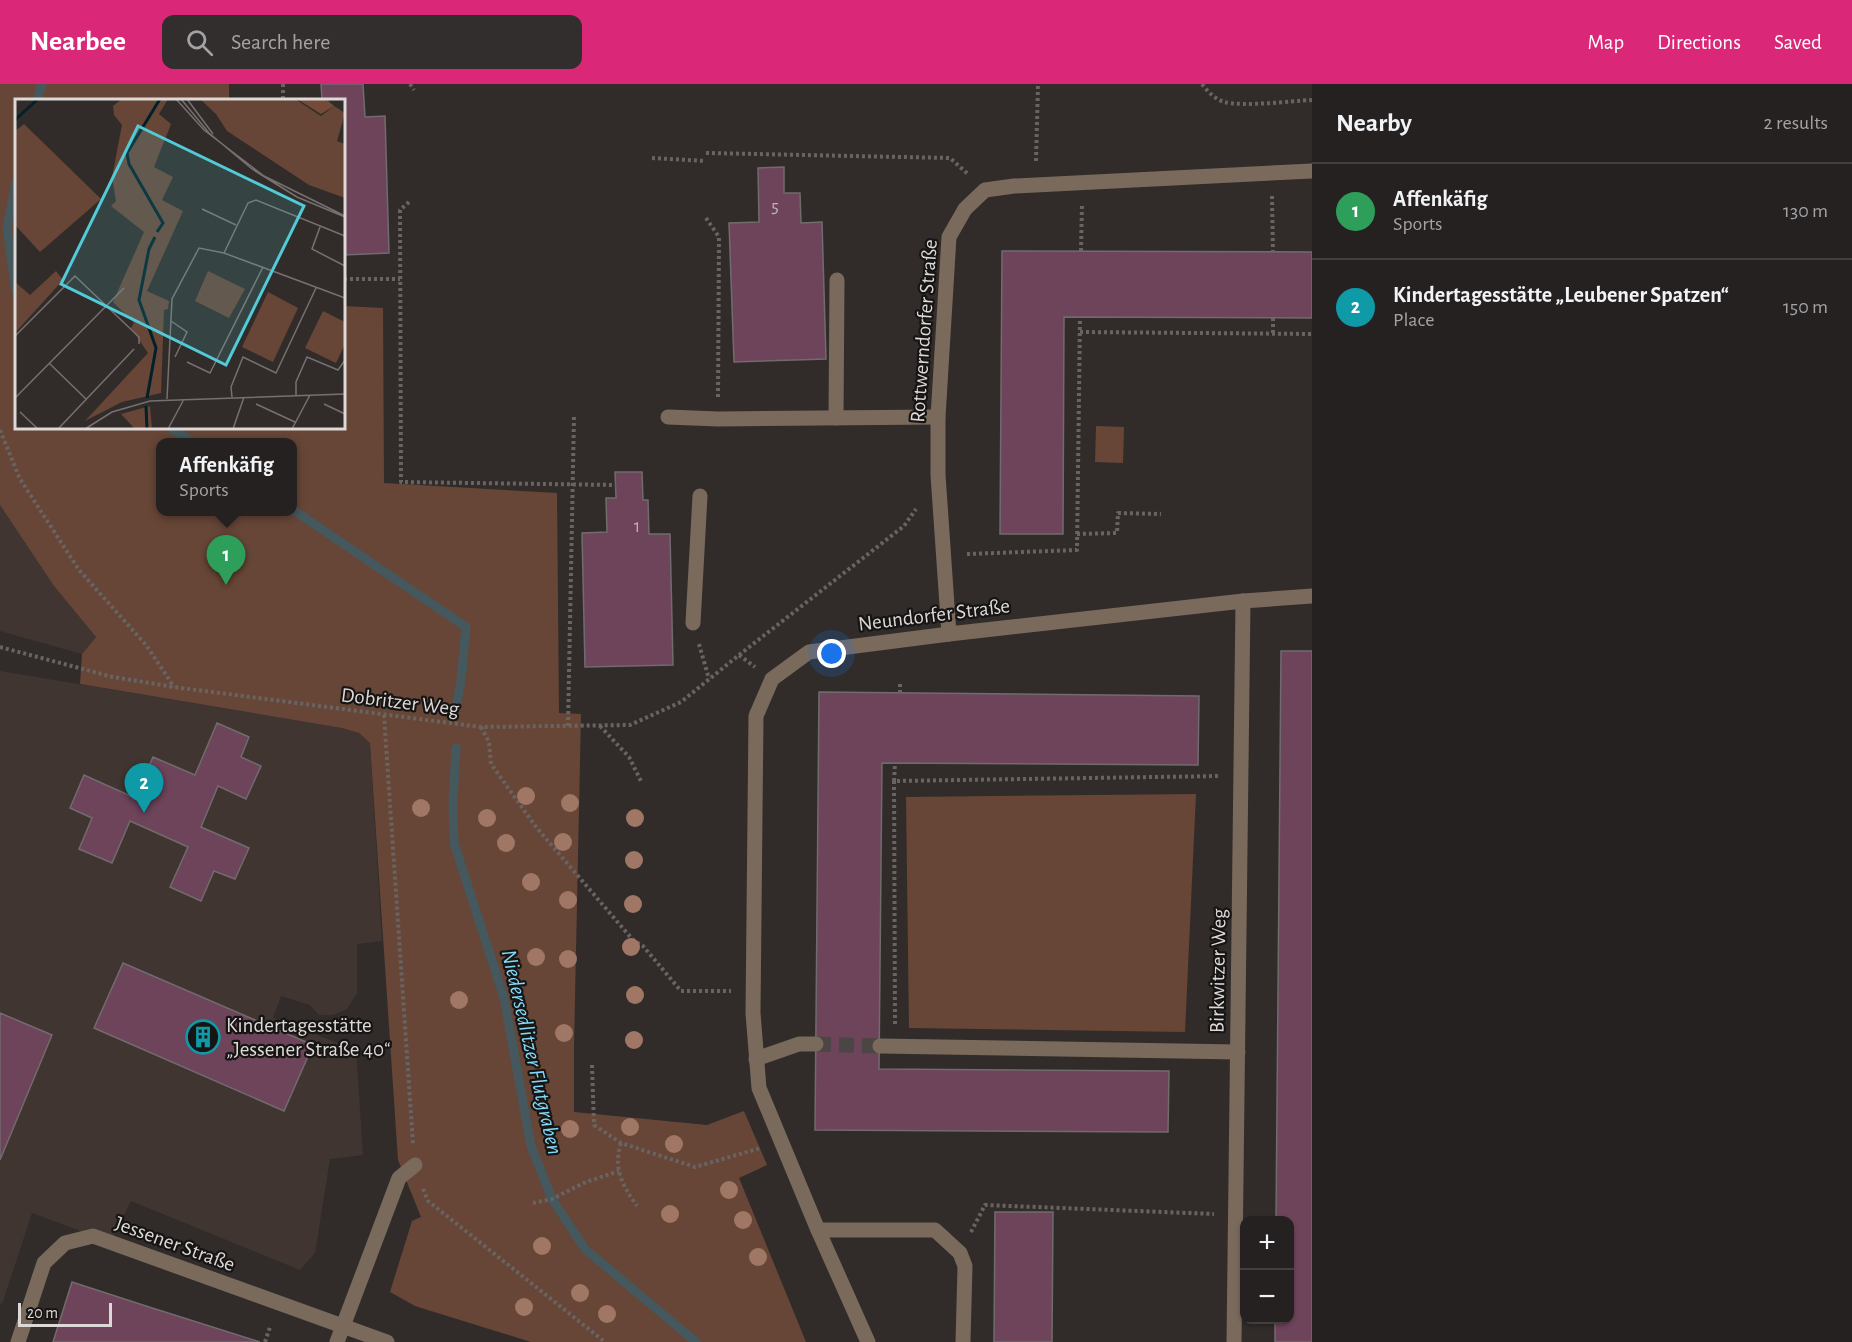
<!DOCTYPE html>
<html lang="en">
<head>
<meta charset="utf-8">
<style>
	:root { --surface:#252120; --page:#312e2d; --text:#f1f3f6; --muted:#a3a3a5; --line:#423e3e; --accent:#db2777 }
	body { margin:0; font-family:"Alegreya Sans",sans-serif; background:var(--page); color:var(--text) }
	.controls { position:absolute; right:18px; bottom:18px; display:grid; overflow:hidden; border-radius:12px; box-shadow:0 2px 4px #0004 }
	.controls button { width:54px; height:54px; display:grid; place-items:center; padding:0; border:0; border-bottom:2px solid var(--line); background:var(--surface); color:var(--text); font:30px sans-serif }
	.scale { position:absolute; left:18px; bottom:15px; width:94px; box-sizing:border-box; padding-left:6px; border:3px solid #ddd9d8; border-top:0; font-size:16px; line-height:21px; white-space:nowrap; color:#ddd9d8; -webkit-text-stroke:4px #171514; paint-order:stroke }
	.you { position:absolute; left:832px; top:570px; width:21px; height:21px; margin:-15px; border:4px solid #fff; border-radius:50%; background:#1a73e8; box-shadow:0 0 0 9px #1a73e833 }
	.badge { display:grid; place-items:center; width:39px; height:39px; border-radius:50%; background:var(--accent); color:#fff; font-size:20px; font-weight:700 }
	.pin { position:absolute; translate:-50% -50px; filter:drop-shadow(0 2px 3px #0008) }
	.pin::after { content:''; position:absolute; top:32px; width:21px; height:18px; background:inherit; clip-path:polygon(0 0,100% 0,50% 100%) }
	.popup { position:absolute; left:156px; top:354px; width:141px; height:78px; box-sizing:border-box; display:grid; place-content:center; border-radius:12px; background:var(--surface); filter:drop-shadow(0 2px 4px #0005); font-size:20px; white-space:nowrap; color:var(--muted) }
	.popup b { font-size:22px; color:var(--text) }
	.popup::after { content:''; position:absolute; left:50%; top:100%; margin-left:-12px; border:12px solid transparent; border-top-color:var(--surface) }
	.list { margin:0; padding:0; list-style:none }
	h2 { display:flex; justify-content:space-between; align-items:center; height:78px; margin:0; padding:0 24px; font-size:26px }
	h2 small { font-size:20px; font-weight:400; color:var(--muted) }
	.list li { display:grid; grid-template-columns:39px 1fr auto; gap:18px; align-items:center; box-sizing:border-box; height:96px; padding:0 24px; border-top:2px solid var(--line) }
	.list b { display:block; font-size:22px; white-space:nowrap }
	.list p { margin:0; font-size:20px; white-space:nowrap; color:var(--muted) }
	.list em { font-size:20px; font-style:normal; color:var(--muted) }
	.icon { flex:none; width:33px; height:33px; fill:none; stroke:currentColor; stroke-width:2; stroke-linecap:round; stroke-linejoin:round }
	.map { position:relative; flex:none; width:1312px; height:1258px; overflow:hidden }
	header { display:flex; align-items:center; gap:36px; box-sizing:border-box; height:84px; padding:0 30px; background:var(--accent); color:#fff }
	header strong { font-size:28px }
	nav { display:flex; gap:33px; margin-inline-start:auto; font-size:21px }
	.search { width:420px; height:54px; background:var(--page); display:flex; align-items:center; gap:15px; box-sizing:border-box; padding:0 21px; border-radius:12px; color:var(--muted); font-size:22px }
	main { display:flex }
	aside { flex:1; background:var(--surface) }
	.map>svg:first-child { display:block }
	.built { fill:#403531 }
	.green { fill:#674637; fill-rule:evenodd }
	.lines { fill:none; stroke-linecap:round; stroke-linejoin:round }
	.stream { stroke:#44585e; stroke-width:9 }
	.building { fill:#6e445b; stroke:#716b6e; stroke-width:1.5 }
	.minor-tunnel { stroke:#4b4644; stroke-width:15; stroke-dasharray:15 8; stroke-linecap:butt }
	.path { stroke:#686462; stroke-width:4; stroke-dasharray:3 3; stroke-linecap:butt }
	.minor { stroke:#7a6a5c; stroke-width:15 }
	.tree { fill:#a07664 }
	.labels { text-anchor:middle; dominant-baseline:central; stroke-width:4.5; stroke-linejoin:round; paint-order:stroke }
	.number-label { font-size:18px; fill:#c1b4b9 }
	.street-label { font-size:21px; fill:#ddd9d8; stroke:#171514 }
	.poi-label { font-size:21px; fill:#ddd9d8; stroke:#171514; text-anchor:start }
	.water-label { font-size:22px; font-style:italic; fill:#81daf9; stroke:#171514 }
	.inset-river { fill:none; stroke:#022029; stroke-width:3 }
	.inset-road { fill:none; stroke:#767170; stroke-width:1.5 }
	.view { fill:#52cbd8; fill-opacity:0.15; stroke:#52cbd8; stroke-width:3 }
	.inset-edge { fill:none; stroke:#ddd9d8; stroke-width:3 }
</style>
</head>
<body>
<header>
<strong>Nearbee</strong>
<div class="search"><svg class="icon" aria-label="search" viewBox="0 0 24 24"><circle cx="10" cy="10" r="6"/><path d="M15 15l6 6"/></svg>Search here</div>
<nav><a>Map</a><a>Directions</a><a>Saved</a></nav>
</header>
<main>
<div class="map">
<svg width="1312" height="1258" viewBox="0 0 1312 1258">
	<rect width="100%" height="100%" fill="#312c2a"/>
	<g class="built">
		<path d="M0 421 54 502 96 553 82 570 0 547Z"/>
		<path d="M0 587 342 644 359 649 370 659 382 857 357 860V909L347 925 333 931H319L310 921 281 912 273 934 356 966 363 1071 330 1075 315 1169 300 1186 131 1117 110 1158 32 1129 2 1220 0 1219Z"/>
	</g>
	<g class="green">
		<path d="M0 0H229V16H16V344H344V222L383 224 384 399 557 409 559 629 581 630 574 961V1028L707 1041 744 1027 767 1081 739 1094 806 1258H531L415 1222 390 1208 412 1137 421 1133 398 1076 370 659 359 649 342 644 80 600 82 570 96 553 54 502 0 421ZM160 358H292V428H160Z"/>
		<path d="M1096 342 1124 343 1123 379 1095 378Z"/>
		<path d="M1196 710 1185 948 909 944 906 713Z"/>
	</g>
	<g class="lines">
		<g class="stream">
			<path d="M37 16 42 0"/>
			<path d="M16 98 7 144 16 208"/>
			<path d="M170 344 193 358"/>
			<path d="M292 425 466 543 461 597 456 624"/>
			<path d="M456 664 453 718 454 759 504 914 531 1062 552 1115 585 1165 696 1258"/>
		</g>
	</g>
	<g class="building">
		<path d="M321 0H363L365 33 385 32 389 169 344 171V16H322Z"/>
		<path d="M784 83V109H800L801 139 822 138 826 275 734 278 729 139 759 138 758 84Z"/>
		<path d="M1002 167 1312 168V234L1064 233 1063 450H1000Z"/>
		<path d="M615 388H642L643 416H648L649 450H670L673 581 585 583 582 449 607 448 606 414H616Z"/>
		<path d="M1281 567H1312V1258H1275V1236H1290V1136H1276Z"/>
		<path d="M819 608 1199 612 1198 681 882 679 879 985 1169 987 1168 1048 815 1046Z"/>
		<path d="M217 639 249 653 241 673 261 682 246 715 218 702 201 743 249 764 235 795 214 787 201 817 170 803 188 763 130 737 112 779 79 765 92 734 70 724 84 691 135 714 153 673 195 691Z"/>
		<path d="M123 879 313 961 284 1027 94 944Z"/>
		<path d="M0 929 52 951 0 1076Z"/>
		<path d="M995 1128H1053L1052 1258H994Z"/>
		<path d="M72 1198 146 1222 260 1258H53Z"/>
	</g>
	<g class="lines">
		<path class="minor-tunnel" d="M816 960 880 962"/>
		<g class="path">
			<path d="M283 0V16"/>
			<path d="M410 0 414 6"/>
			<path d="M1202 0C1208 8 1215 15 1224 18 1242 23 1292 17 1312 16"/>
			<path d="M706 69 950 74 969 91"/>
			<path d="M652 74 706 77"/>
			<path d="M1036 77 1038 0"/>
			<path d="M1272 112 1273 168"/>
			<path d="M409 118 400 126 401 398 616 401"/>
			<path d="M706 134 719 153 718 313"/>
			<path d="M1081 167 1082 120"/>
			<path d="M344 195H400"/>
			<path d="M1273 234V250"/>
			<path d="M1080 248 1312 250"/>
			<path d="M0 346 20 395 79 486 146 561 174 603"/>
			<path d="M1077 450 1117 449 1118 429 1161 430"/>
			<path d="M967 470 1077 466 1080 233"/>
			<path d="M699 560 709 595"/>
			<path d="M0 563 113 593 174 603 481 643 630 641 681 618 739 571 755 583"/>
			<path d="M739 571 904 442 916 425"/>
			<path d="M900 609V597"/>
			<path d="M384 631 413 1060"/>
			<path d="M568 642 574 332"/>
			<path d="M600 642 629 673 642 699"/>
			<path d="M481 643 489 658 491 680 536 743 633 856 643 862 681 907H731"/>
			<path d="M894 697 895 679"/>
			<path d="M895 940 894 697 1220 692"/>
			<path d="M592 981 594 1041 621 1059 695 1083 761 1064"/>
			<path d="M621 1059C613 1084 622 1101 637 1122"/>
			<path d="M423 1105 428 1117 605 1258"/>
			<path d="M533 1119 552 1115 586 1098 619 1087"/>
			<path d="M971 1148 985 1121 1214 1130"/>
			<path d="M265 1258 270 1243"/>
		</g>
		<g class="minor">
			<path d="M668 333 718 335 938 333"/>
			<path d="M836 334 837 196"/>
			<path d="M693 539 700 412"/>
			<path d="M949 550 938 391V333L949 153 965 125 985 106 1014 102 1312 87"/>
			<path d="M880 962 1238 968"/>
			<path d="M756 975 799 960H816"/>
			<path d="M818 1146H935L960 1169 965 1182 963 1258"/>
			<path d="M18 1258 44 1179 65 1159 93 1152 387 1258"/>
			<path d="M337 1258 399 1094 415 1081"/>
			<path d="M868 1258 818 1146 759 1004 753 929 756 632 772 595 809 568 949 550 1243 517 1312 512"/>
			<path d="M1234 1258 1243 517"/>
		</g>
	</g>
	<g class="tree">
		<circle cx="526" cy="712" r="9"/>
		<circle cx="570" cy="719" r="9"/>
		<circle cx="421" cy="724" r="9"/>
		<circle cx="487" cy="734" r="9"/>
		<circle cx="635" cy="734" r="9"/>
		<circle cx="563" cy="758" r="9"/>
		<circle cx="506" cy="759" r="9"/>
		<circle cx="634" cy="776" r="9"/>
		<circle cx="531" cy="798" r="9"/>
		<circle cx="568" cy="816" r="9"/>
		<circle cx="633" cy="820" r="9"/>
		<circle cx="631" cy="863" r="9"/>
		<circle cx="536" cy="873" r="9"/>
		<circle cx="568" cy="875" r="9"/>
		<circle cx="635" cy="911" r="9"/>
		<circle cx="459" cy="916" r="9"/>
		<circle cx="564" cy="949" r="9"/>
		<circle cx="634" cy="956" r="9"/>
		<circle cx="630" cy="1043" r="9"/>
		<circle cx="570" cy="1045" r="9"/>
		<circle cx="674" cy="1060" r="9"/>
		<circle cx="729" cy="1106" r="9"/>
		<circle cx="670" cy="1130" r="9"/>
		<circle cx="743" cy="1136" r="9"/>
		<circle cx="542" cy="1162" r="9"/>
		<circle cx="758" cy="1173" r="9"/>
		<circle cx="580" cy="1209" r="9"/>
		<circle cx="524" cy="1223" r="9"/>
		<circle cx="607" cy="1230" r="9"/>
	</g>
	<defs>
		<symbol id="building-ring" viewBox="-11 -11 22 22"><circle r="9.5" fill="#171514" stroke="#0f9aa8" stroke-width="1.5"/><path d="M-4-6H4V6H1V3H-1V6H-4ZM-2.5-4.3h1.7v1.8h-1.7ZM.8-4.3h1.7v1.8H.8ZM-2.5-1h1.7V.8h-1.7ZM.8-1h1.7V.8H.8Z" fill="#0f9aa8"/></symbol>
	</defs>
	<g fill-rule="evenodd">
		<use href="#building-ring" x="184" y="934" width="38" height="38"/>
	</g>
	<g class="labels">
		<g class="number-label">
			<text x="775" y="123">5</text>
			<text x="637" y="443">1</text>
		</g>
		<g class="street-label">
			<text transform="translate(924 247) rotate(-86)">Rottwerndorfer Straße</text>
			<text transform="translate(934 531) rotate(-7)">Neundorfer Straße</text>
			<text transform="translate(400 618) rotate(7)">Dobritzer Weg</text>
			<text transform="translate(1218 887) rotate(-89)">Birkwitzer Weg</text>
			<text transform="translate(175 1160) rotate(20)">Jessener Straße</text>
		</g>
		<g class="poi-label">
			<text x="226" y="941">Kindertagesstätte<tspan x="226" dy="24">„Jessener Straße 40“</tspan></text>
		</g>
		<g class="water-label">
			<text transform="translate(532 968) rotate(77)">Niedersedlitzer Flutgraben</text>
		</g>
	</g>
	<g transform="translate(15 15)">
		<rect width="330" height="330" fill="#312c2a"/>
		<path d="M107 0H153L144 15 156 25 139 68 158 78 147 101 168 112 132 192 154 202 153 210 149 211 146 294 107 303 70 322 133 254 116 229 119 224 98 203 129 133 96 107 101 102 97 78 107 26 99 16 98 7ZM185 0H280L306 17 319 7 330 14 322 42 330 45V99L294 86 212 32 201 15ZM9 25 86 100 25 153 0 126V32ZM41 172 48 181 0 234V183L15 196ZM193 172 230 190 214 219 180 202ZM253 193 283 209 258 263 227 248ZM308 212 330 223V245L321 264 290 249ZM135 307 137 330H120L106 315Z" fill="#674637"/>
		<path d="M282 0H311L319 7 306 15Z" fill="#754a38"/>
		<path class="inset-river" d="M0 21 23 0M142 133 148 124 114 65 112 54 145 0M132 299 141 249 124 201 134 150 140 138M131 307 132 330"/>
		<path class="inset-road" d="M161 0 189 31 249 77 330 117M166 0 194 34 237 70 282 98 330 118M172 0 198 35M187 110 221 126M305 128 297 150 330 167M209 154 233 104 241 101 330 137M156 222 172 233 160 258M0 237 60 177 124 238V245M172 263 195 274 248 168M34 264 71 300M281 296V283L292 258 323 271 330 261M217 298 216 288 228 258 261 274 301 189M0 299 109 189M152 300 157 200 184 149 209 154 330 199M241 305 280 323M309 305 330 315M5 313 23 330M43 330 119 250M70 330 97 313 135 302 330 295M153 330 169 300M218 330 229 298M277 330 295 296"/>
		<path class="view" d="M123 27 289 107 211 266 46 185Z"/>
		<rect width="330" height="330" class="inset-edge"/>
	</g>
</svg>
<div class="controls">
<button>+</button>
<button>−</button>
</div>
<div class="scale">20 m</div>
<div class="you"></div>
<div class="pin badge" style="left:226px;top:501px;background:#2e9e5b">1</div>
<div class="popup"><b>Affenkäfig</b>Sports</div>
<div class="pin badge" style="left:144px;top:729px;background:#0f9aa8">2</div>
</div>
<aside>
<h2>Nearby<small>2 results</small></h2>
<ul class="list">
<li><span class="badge" style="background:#2e9e5b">1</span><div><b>Affenkäfig</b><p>Sports</p></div><em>130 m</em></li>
<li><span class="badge" style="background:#0f9aa8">2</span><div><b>Kindertagesstätte „Leubener Spatzen“</b><p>Place</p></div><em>150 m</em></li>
</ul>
</aside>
</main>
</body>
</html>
